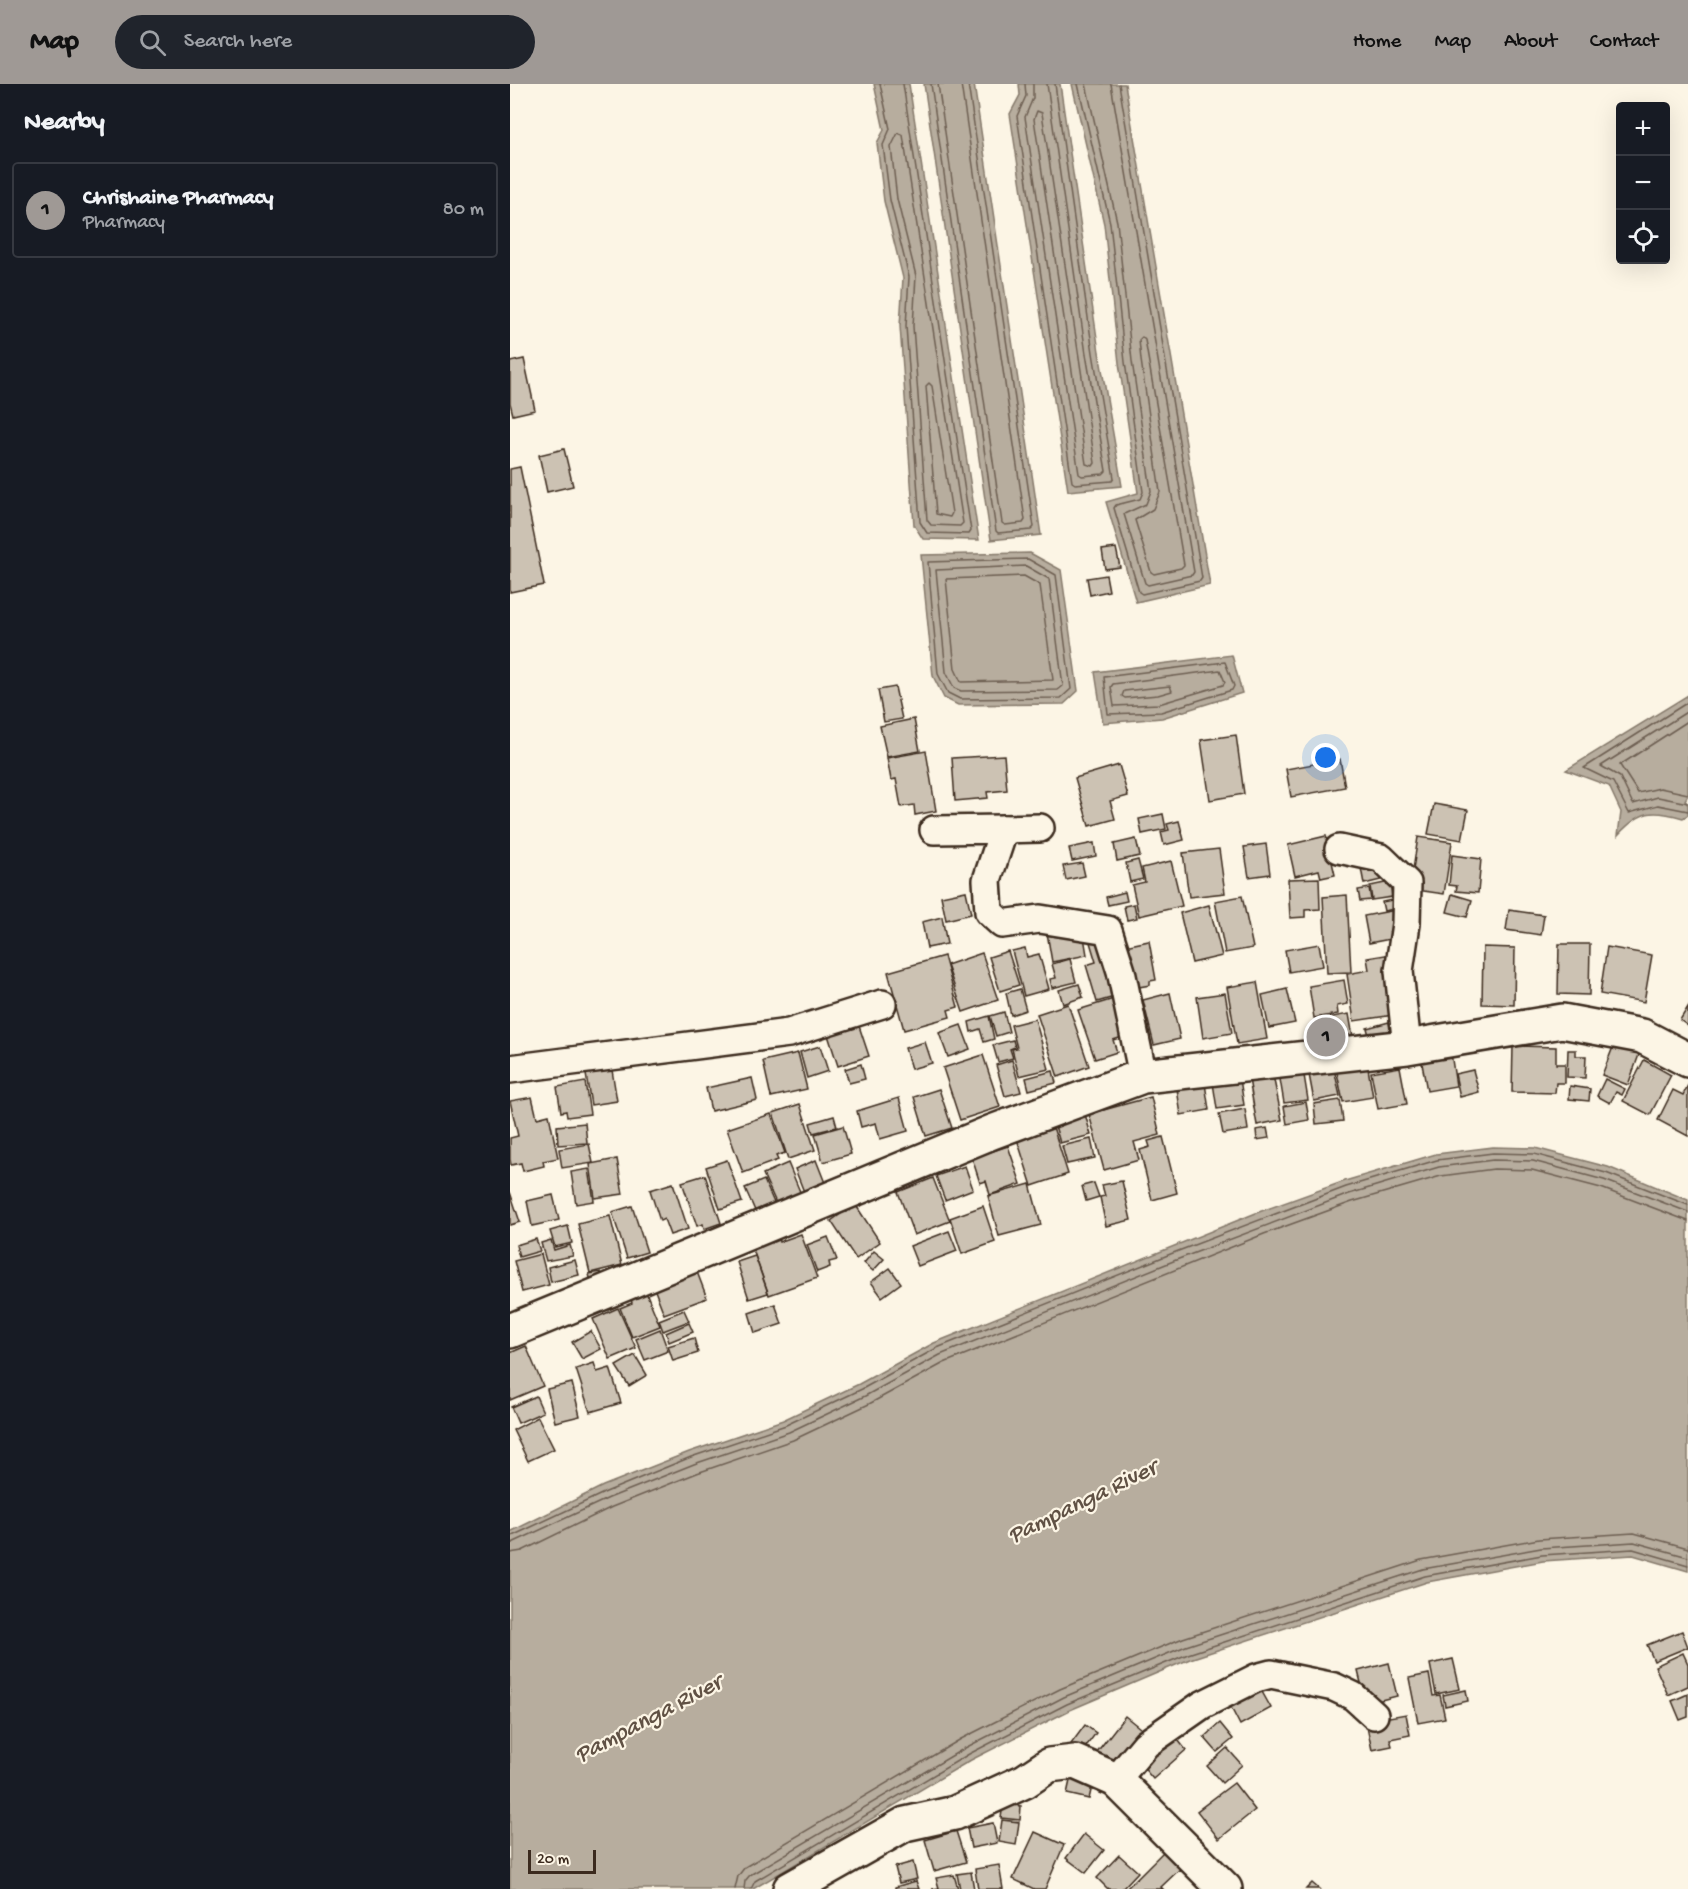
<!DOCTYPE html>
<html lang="en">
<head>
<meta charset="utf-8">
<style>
	:root { --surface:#171b24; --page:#20242c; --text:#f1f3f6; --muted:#9ea1a6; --line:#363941; --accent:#9f9995 }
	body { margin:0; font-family:"Gochi Hand",sans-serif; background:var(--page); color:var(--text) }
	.controls { position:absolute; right:18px; top:18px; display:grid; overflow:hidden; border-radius:6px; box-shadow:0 6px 24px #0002 }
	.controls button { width:54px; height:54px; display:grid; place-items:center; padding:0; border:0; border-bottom:2px solid var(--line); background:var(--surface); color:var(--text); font:30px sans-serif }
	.scale { position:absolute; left:18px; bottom:15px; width:68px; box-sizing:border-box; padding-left:6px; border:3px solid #3b2a1e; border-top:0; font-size:16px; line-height:21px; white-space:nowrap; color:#3b2a1e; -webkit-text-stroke:4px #fcf5e5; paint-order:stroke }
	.you { position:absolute; left:816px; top:674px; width:21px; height:21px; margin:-15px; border:4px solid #fff; border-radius:50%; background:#1a73e8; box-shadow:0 0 0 9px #1a73e833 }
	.badge { display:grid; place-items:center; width:39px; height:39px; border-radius:50%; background:var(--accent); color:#111; font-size:20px; font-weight:700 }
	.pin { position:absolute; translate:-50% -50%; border:3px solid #fff; box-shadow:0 2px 6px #0006 }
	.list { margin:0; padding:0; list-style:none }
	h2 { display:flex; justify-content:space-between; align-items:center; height:78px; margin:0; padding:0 24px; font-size:26px }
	h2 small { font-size:20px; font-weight:400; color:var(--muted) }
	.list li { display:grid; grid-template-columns:39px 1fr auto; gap:18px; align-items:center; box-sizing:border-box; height:96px; margin:0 12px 12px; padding:0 12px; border:2px solid var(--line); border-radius:6px }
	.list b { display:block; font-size:22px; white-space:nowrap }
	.list p { margin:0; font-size:20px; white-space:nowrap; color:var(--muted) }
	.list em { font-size:20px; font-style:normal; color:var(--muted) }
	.icon { flex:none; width:33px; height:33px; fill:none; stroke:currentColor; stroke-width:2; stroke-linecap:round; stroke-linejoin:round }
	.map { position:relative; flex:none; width:1178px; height:1805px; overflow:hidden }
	header { display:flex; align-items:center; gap:36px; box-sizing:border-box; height:84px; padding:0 30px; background:var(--accent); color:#111 }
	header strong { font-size:28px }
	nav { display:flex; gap:33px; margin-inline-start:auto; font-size:21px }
	.search { width:420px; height:54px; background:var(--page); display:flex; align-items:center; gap:15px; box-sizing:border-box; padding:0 21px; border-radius:33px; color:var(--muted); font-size:22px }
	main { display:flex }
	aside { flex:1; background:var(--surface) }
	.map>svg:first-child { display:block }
	.water { fill:#b7ad9e; stroke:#85796b; stroke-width:1.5 }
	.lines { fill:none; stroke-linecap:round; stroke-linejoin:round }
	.shore { stroke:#6d5e51; stroke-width:1.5 }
	.building { fill:#ccc2b3; stroke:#3b2a1e; stroke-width:1.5 }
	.street-casing { stroke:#3b2a1e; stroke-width:32 }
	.secondary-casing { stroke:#3b2a1e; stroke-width:38 }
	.street { stroke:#fcf5e5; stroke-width:27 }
	.secondary { stroke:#fcf5e5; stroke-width:33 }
	.labels { text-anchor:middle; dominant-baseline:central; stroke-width:4.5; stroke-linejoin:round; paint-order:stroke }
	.water-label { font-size:24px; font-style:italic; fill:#605144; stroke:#fcf5e5 }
</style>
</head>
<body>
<header>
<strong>Map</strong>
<div class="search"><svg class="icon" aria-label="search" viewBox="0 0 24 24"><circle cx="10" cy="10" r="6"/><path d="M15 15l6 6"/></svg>Search here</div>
<nav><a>Home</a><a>Map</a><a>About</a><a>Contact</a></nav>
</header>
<main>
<aside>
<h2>Nearby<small></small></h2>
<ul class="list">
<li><span class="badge">1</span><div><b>Chrishaine Pharmacy</b><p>Pharmacy</p></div><em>80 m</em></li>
</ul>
</aside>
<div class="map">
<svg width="1178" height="1805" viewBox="0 0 1178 1805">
	<rect width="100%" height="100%" fill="#fcf5e5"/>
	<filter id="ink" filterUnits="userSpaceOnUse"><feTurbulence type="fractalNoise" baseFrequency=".0167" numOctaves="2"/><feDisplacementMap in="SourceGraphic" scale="12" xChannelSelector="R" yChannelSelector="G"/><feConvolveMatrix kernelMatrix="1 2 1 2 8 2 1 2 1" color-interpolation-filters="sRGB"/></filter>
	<g filter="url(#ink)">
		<g class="water">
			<path d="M364 0H399L469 456 413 455 404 441 390 242 393 194 374 117 367 59 374 46Z"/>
			<path d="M414 0H464L531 451 481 456Z"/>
			<path d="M509 0H550L589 268 612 402 558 407 500 30 510 11Z"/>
			<path d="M562 0H615L700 501 626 518 596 418 628 409 609 279 594 140Z"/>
			<path d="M520 469 551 486 568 607 554 620 448 621 434 614 423 592 411 471Z"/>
			<path d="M722 571 732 609 652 634 593 639 585 588Z"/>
			<path d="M1178 611V711L1175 716 1178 721V731L1173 734C1142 725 1131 726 1108 751L1111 728 1099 702 1056 686Z"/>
			<path d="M983 1063 1025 1064 1098 1083 1178 1116V1487L1123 1471 1033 1477 917 1498 680 1575 560 1626 461 1676 243 1805H0V1448L93 1402 179 1368 273 1336 349 1300 424 1259 746 1129 835 1097 926 1070Z"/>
		</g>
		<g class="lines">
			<g class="shore">
				<path d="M370 0 380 45 373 61 380 116 399 193 396 242 410 438 417 449 459 450 461 447 393 0"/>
				<path d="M421 0 486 447 488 449 521 446 524 443 458 0"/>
				<path d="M428 0 492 439 495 441 513 439 515 436 451 0"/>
				<path d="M515 0 516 12 507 32 562 398 565 400 602 397 604 394 583 269 545 0"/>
				<path d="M523 0V14L515 33 569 390 572 392 593 390 596 387 576 270 537 0"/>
				<path d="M568 0 600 139 615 278 633 408 630 415 606 421 604 424 629 508 632 510 690 497 692 494 609 0"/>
				<path d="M576 0 607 138 622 277 641 407 636 420 614 430 635 499 638 501 682 491 684 488 601 0"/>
				<path d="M527 27 532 29 585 379 583 382 576 380 524 35Z"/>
				<path d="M388 49 393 51 453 439 450 442 421 441 417 436 403 242 406 192 387 115 381 63Z"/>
				<path d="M632 253 635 256 674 481 671 484 644 490 641 488 625 436 643 425 650 408 631 276 629 256Z"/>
				<path d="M419 299 422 302 442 429 440 433 426 430 416 302Z"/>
				<path d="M518 475 546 491 561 605 551 614 450 615 438 609 428 590 418 478Z"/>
				<path d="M516 482 539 495 553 602 548 606 451 607 444 604 436 588 426 486Z"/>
				<path d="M514 492 530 501 543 596 451 598 445 585 436 495Z"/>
				<path d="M715 578 724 602 722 606 651 628 598 630 594 593Z"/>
				<path d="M710 586 715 598 713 601 649 620 604 622 601 603 603 600Z"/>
				<path d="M660 602 662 607 648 611 615 614 612 612 614 607Z"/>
				<path d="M1178 618 1074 684 1103 698 1119 729 1148 721 1178 727"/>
				<path d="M1178 627 1091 682 1110 693 1123 720 1148 713 1178 719"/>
				<path d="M1178 637 1110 681 1128 709 1150 704 1178 710"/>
				<path d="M0 1453 96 1408 181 1373 276 1341 352 1305 427 1264 663 1169 836 1103 927 1076 983 1069 1024 1070 1096 1089 1178 1121"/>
				<path d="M0 1460 99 1414 184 1380 279 1348 355 1312 430 1271 666 1176 839 1110 929 1083 983 1076 1023 1077 1094 1096 1178 1128"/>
				<path d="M0 1469 12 1467 102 1423 187 1389 283 1356 359 1320 434 1279 754 1150 842 1118 931 1092 984 1085 1022 1086 1091 1104 1178 1137"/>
				<path d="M225 1805 228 1792 235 1783 451 1655 550 1605 673 1554 911 1476 1029 1455 1124 1449 1178 1464"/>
				<path d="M234 1805 235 1797 240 1791 455 1664 554 1613 676 1562 913 1485 1031 1464 1124 1458 1178 1473"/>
				<path d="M241 1805 245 1797 459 1670 557 1620 678 1570 915 1492 1032 1471 1123 1465 1178 1481"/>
			</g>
		</g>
		<g class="building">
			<path d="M14 275 25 326 3 331 0 319V278Z"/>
			<path d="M54 365 63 402 37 408 29 371Z"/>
			<path d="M10 383 34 501 0 508V385Z"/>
			<path d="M606 464 610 483 595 485 592 466Z"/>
			<path d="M596 491 599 507 580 511 577 494Z"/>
			<path d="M385 603 392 635 374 638 368 606Z"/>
			<path d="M404 635 410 667 377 673 370 642Z"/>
			<path d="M726 651 734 710 700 716 691 656Z"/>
			<path d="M416 667 426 727 405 731 404 721 391 723 386 695 381 696 377 674Z"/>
			<path d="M494 671 497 706 477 708 478 714 445 717 442 674Z"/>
			<path d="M830 675 835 703 781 713 776 685Z"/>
			<path d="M609 681 618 712 600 717 605 735 579 742 565 694Z"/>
			<path d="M924 720 958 726 952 756 918 750Z"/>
			<path d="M653 730 656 745 632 750 629 735Z"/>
			<path d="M669 737 674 756 654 761 651 748 659 746 657 740Z"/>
			<path d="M816 752 825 791 811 794 809 786 785 792 778 761Z"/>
			<path d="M908 753 942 758 934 810 900 805Z"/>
			<path d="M626 755 630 772 607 777 604 760Z"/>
			<path d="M584 759 586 772 562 777 559 764Z"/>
			<path d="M756 760 760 790 739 793 734 763Z"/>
			<path d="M709 765 715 809 679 813 673 769Z"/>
			<path d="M942 771 971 775 968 809 946 807 947 802 939 801Z"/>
			<path d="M628 776 633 795 620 798 616 779Z"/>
			<path d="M661 777 672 822 629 832 622 801 635 798 632 784Z"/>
			<path d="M572 779 575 792 556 796 553 782Z"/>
			<path d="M871 780 875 795 854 800 851 784Z"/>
			<path d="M809 794 810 825 795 826V833L780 834 778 795Z"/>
			<path d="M880 798 882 813 862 816 860 802Z"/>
			<path d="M859 804 861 816 850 817 848 806Z"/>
			<path d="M456 807 461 830 436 836 431 812Z"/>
			<path d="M615 808 617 817 598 821 596 813Z"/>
			<path d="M942 810 962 816 957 833 937 828Z"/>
			<path d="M837 811 841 888 817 889 813 813Z"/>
			<path d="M732 812 743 864 715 869 705 817Z"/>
			<path d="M882 816 884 825 874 827 872 818Z"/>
			<path d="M624 820 627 834 617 836 614 822Z"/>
			<path d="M699 821 712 872 682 879 670 829Z"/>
			<path d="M886 826 891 853 859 859 854 832Z"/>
			<path d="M999 826 1034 831 1031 851 996 846Z"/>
			<path d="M432 833 437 860 417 864 412 838Z"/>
			<path d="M536 843 574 853 577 871 542 878Z"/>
			<path d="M594 850 611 911 587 918 576 881 586 878 579 855Z"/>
			<path d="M639 857 646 896 640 897V901L618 905 610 863Z"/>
			<path d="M809 860 813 882 779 888 775 866Z"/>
			<path d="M1049 860H1080L1079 911 1048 910Z"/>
			<path d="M973 863 1005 864 1004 921 972 920Z"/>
			<path d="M1097 863 1142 871 1134 918 1090 910Z"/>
			<path d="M515 864 517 873 529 870 539 905 514 912 502 867Z"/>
			<path d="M498 867 509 901 490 907 479 873Z"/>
			<path d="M472 869 488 916 453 928 437 881Z"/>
			<path d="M881 870 890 930 844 937 837 890 859 886 857 874Z"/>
			<path d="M434 872 448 923 438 926 440 933 394 946 378 888Z"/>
			<path d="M560 875 566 898 542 904 540 895 546 894 542 880Z"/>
			<path d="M834 896 838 920 827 922 828 930 804 934 799 902Z"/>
			<path d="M747 898 757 955 727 960 717 903Z"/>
			<path d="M569 900 573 913 553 920 549 906Z"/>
			<path d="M510 905 516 926 501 931 496 909Z"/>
			<path d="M777 905 785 939 759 944 752 911Z"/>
			<path d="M660 909 670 955 644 961 633 916Z"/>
			<path d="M715 909 722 949 693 954 687 913Z"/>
			<path d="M610 913 622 950 603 956 607 968 585 975 568 926Z"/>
			<path d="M558 920 579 982 548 993 527 930Z"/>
			<path d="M1178 923V942L1170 936Z"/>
			<path d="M494 928 499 948 486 952 480 932Z"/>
			<path d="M839 930 843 953 809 959 805 936Z"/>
			<path d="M479 932 484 955 474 958 470 945 461 948 459 938Z"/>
			<path d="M525 935 539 985 509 992 502 965 507 964 501 941Z"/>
			<path d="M879 938 881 949 860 955 857 944Z"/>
			<path d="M451 941 460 965 438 973 429 949Z"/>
			<path d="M349 942 359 972 328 982 318 951Z"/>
			<path d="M503 956 505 963 500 965 503 974 488 978 483 961Z"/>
			<path d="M415 958 422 979 401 985 395 964Z"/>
			<path d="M1105 958 1130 968 1118 1001 1092 991Z"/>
			<path d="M310 962 318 987 297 994 290 968Z"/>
			<path d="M1003 962 1046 963V980H1055V999H1046L1045 1009 1002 1008Z"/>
			<path d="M1058 966H1066V972H1076L1075 994 1057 993Z"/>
			<path d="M288 969 297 1005 261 1013 253 977Z"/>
			<path d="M941 969 946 1002 917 1007 911 974Z"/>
			<path d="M473 971 490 1023 450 1036 433 984Z"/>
			<path d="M856 973 863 1013 833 1018 825 979Z"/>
			<path d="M502 976 511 1008 495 1012 486 981Z"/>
			<path d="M1134 976 1161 991 1140 1031 1113 1017Z"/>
			<path d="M101 980 107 1017 81 1021 75 984Z"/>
			<path d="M351 980 355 995 339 999 335 985Z"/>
			<path d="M823 980 830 1012 804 1017 798 985Z"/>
			<path d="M890 983 897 1020 868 1025 861 988Z"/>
			<path d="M793 985 798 1016 774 1019 769 989Z"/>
			<path d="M963 986 969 1008 950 1013 945 990Z"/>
			<path d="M543 987 546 999 519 1006 516 994Z"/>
			<path d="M763 991 772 1036 747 1041 739 995Z"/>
			<path d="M694 993 699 1026 671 1031 666 998Z"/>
			<path d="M242 994 247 1016 201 1027 196 1004Z"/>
			<path d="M730 995 734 1021 707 1025 703 999Z"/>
			<path d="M1095 995 1115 1005 1112 1011 1106 1008 1100 1019 1087 1012Z"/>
			<path d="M75 998 80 1030 57 1033 56 1027 51 1028 47 1003Z"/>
			<path d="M1178 1001V1052L1148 1036 1163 1006 1173 1011Z"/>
			<path d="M1060 1002 1080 1005 1079 1017 1059 1015Z"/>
			<path d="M429 1005 442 1044 416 1052 404 1013Z"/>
			<path d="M22 1013 27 1034 39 1031 48 1074 33 1077 34 1082 13 1087 11 1079 1 1081 0 1075V1054L8 1052 0 1017Z"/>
			<path d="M641 1013 650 1051 624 1058 629 1076 594 1086 579 1030Z"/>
			<path d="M389 1014 398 1047 370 1055 366 1039 351 1043 347 1027Z"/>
			<path d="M830 1016 833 1037 806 1040 804 1020Z"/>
			<path d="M796 1018 799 1036 777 1040 774 1022Z"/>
			<path d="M290 1020 305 1066 278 1075 263 1029Z"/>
			<path d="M735 1025 738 1046 713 1050 709 1030Z"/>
			<path d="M261 1030 275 1069 266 1072 268 1076 233 1089 217 1045Z"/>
			<path d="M575 1030 581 1051 550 1059 544 1038Z"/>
			<path d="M324 1032 327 1043 303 1049 300 1039Z"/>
			<path d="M75 1039 77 1059 48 1061 47 1042Z"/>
			<path d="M333 1042 341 1070 313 1078 305 1050Z"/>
			<path d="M543 1043 558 1090 522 1102 507 1055Z"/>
			<path d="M757 1044 759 1054 747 1056 746 1046Z"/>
			<path d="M653 1053 667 1109 642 1116 630 1066 640 1063 638 1057Z"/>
			<path d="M581 1055 585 1074 557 1080 552 1062Z"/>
			<path d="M79 1060 83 1079 52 1084 49 1065Z"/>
			<path d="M498 1062 511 1100 480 1111 476 1097 470 1099 462 1074Z"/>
			<path d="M107 1075 113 1110 85 1114 80 1080Z"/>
			<path d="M217 1076 232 1118 210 1125 196 1083Z"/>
			<path d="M306 1076 317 1104 296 1113 285 1085Z"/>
			<path d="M278 1079 291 1110 267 1121 253 1090Z"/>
			<path d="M455 1082 463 1105 435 1116 426 1092Z"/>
			<path d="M79 1085 84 1117 66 1120 61 1088Z"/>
			<path d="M195 1091 211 1139 194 1145 193 1140 187 1142 172 1098Z"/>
			<path d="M423 1094 440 1137 404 1151 388 1108Z"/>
			<path d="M254 1096 265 1121 246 1129 235 1104Z"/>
			<path d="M612 1097 621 1136 596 1142 590 1113 595 1112 592 1101Z"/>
			<path d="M163 1099 178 1145 160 1151 154 1135 150 1137 140 1106Z"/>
			<path d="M584 1099 589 1113 576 1117 572 1102Z"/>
			<path d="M520 1100 531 1141 489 1152 478 1112Z"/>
			<path d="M0 1108 10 1138 0 1141Z"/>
			<path d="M43 1111 49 1136 22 1142 17 1117Z"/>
			<path d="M345 1120 370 1158 346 1175 321 1137Z"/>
			<path d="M122 1122 137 1168 117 1174 102 1128Z"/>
			<path d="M473 1122 485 1158 452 1170 440 1134Z"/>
			<path d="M100 1132 112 1181 80 1189 68 1140Z"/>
			<path d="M58 1142 62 1159 45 1163 40 1147Z"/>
			<path d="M439 1147 447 1167 408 1182 400 1162Z"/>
			<path d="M267 1150 269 1158 291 1150 307 1194 259 1211 241 1160Z"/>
			<path d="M318 1153 327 1176 319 1178 320 1183 307 1188 297 1161Z"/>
			<path d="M26 1155 30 1167 9 1173 6 1161Z"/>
			<path d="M41 1156 44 1166 60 1161 63 1172 36 1177 31 1159Z"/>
			<path d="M364 1167 374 1175 363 1187 354 1179Z"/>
			<path d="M31 1170 39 1201 12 1208 4 1177Z"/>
			<path d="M245 1172 258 1209 239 1215 227 1178Z"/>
			<path d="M65 1176 69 1191 41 1198 38 1183Z"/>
			<path d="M184 1180 197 1214 154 1230 141 1196Z"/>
			<path d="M380 1184 391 1199 372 1213 361 1198Z"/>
			<path d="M91 1188 93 1200 82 1202 79 1190Z"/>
			<path d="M136 1208 150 1242 122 1253 110 1224 122 1219 121 1215Z"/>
			<path d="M265 1220 272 1240 245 1249 239 1229Z"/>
			<path d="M108 1224 126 1264 100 1275 83 1235Z"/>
			<path d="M174 1226 179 1237 153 1247 149 1236Z"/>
			<path d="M179 1239 183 1248 159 1258 156 1249Z"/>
			<path d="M150 1245 158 1267 135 1276 126 1255Z"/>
			<path d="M81 1247 91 1265 72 1275 62 1258Z"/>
			<path d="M184 1254 188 1269 163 1277 158 1262Z"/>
			<path d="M16 1262 33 1302 0 1316V1269Z"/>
			<path d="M125 1271 137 1291 119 1302 106 1282Z"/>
			<path d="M84 1279 87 1288 100 1284 111 1319 80 1328 66 1285Z"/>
			<path d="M62 1299 70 1332 45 1338 37 1305Z"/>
			<path d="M26 1312 33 1328 8 1339 1 1323Z"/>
			<path d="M28 1333 44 1365 18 1377 3 1346Z"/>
			<path d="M1172 1547 1178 1563 1144 1577 1137 1561Z"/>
			<path d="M1173 1569 1178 1580V1602L1158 1611 1145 1582Z"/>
			<path d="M943 1575 950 1605 926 1610 920 1580Z"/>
			<path d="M879 1579 887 1612 863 1618 861 1609 854 1611 848 1587Z"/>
			<path d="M919 1590 923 1612 930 1611 935 1634 908 1639 899 1594Z"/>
			<path d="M746 1597 761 1624 730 1641 716 1614Z"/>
			<path d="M956 1606 958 1617 935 1622 933 1611Z"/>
			<path d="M1178 1610V1633L1170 1636 1162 1617Z"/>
			<path d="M896 1630 900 1651 880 1655 882 1662 862 1666 857 1643 863 1642 862 1636Z"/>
			<path d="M615 1632 635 1648 603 1689 583 1673Z"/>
			<path d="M710 1639 723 1655 707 1668 694 1653Z"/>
			<path d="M575 1641 586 1649 569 1672 558 1664Z"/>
			<path d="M660 1646 676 1666 643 1695 626 1675Z"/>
			<path d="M717 1664 732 1681 712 1699 697 1682Z"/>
			<path d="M561 1692 583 1698 579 1715 557 1710Z"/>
			<path d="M724 1699 745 1726 709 1755 687 1727Z"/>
			<path d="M493 1720 511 1722 510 1736 491 1734Z"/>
			<path d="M492 1736 509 1738 506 1761 489 1758Z"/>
			<path d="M483 1739 487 1759 461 1764 457 1744Z"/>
			<path d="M446 1747 456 1778 424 1787 415 1756Z"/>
			<path d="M525 1748 554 1761 535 1805H524L503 1795Z"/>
			<path d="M574 1750 594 1766 576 1789 556 1774Z"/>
			<path d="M655 1766 671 1784 651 1803 653 1805H616Z"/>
			<path d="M609 1771 628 1788 612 1805H598L587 1794Z"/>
			<path d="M403 1778 407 1795 389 1799 385 1783Z"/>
			<path d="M489 1781 493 1805H468L465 1785Z"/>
			<path d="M461 1788 464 1805H450L447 1790Z"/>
			<path d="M444 1791 448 1805H422L429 1804 426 1794Z"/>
			<path d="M406 1797 409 1805H385V1803Z"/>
			<path d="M802 1799 809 1805H796Z"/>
		</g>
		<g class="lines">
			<defs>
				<g id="street">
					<path d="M494 745 530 744"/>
					<path d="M424 746 494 745 477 796 479 828 492 840 530 835 598 846 611 887 633 992"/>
					<path d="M829 765 871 774 897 799 896 840 889 887 897 963"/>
					<path d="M0 985 279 949 372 920"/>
					<path d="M606 1696 636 1660 692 1621 746 1594 761 1590 824 1603 843 1612 864 1631"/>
				</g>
				<g id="secondary">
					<path d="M0 1247 482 1048 633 992 897 963 1052 937 1132 952 1178 976"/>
					<path d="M280 1805 395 1740 445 1729 515 1697 539 1681 565 1678 606 1696 715 1805"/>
				</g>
			</defs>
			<use href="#street" class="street-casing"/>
			<use href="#secondary" class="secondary-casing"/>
			<use href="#street" class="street"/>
			<use href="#secondary" class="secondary"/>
		</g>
	</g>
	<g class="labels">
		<g class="water-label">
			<text transform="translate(573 1419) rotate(-26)">Pampanga River</text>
			<text transform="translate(139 1636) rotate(-28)">Pampanga River</text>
		</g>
	</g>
</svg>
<div class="controls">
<button>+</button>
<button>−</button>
<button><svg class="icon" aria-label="locate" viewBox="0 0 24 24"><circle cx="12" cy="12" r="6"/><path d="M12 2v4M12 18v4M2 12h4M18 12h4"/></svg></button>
</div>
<div class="scale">20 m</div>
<div class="you"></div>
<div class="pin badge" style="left:816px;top:953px">1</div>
</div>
</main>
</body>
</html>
